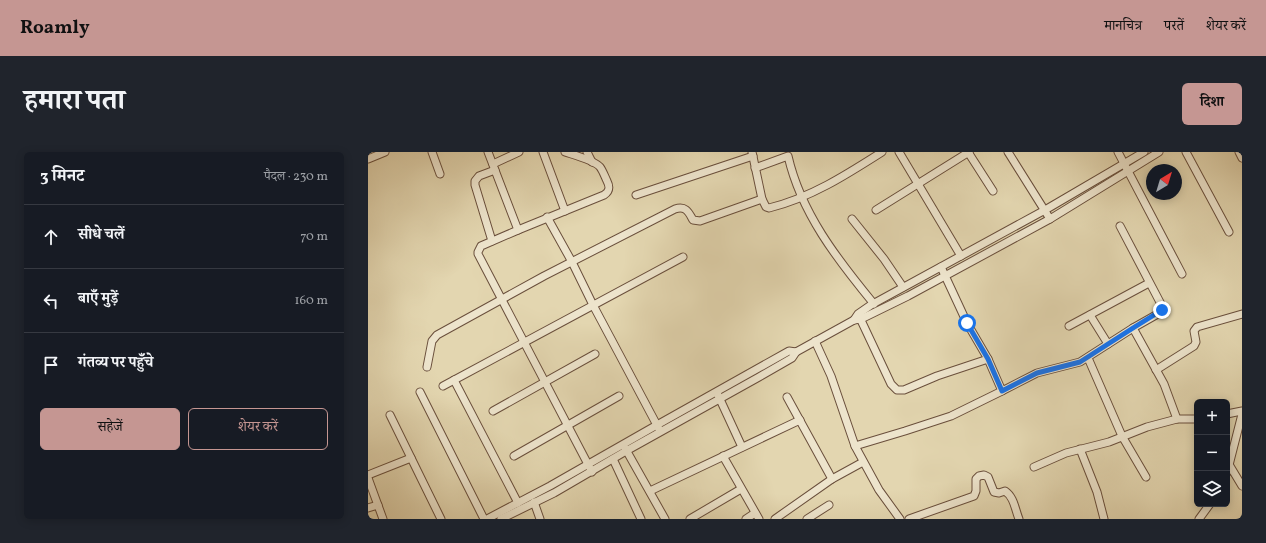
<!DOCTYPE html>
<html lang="hi">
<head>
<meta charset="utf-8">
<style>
	:root { --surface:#171b24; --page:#20242c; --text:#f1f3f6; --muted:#9ea1a6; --line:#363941; --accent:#c59692 }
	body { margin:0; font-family:Vollkorn,"Noto Serif Devanagari",serif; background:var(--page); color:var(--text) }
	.controls { position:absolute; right:12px; bottom:12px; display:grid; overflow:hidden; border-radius:6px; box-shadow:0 2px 10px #0003 }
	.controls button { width:36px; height:36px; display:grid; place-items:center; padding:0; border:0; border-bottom:1px solid var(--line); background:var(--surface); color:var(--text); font:20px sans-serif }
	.compass { position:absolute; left:778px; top:12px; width:36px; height:36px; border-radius:50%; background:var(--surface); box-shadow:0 2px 10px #0003; rotate:38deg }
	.stop { position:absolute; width:12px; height:12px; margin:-9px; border:3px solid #1a73e8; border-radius:50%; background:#fff }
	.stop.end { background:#1a73e8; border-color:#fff; box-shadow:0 1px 4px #0008 }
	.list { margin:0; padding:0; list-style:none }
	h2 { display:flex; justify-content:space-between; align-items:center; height:52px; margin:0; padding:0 16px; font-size:17px }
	h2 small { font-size:13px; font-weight:400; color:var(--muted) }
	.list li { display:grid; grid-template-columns:26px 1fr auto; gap:12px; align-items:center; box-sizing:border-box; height:64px; padding:0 16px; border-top:1px solid var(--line) }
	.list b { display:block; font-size:15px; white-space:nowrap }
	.list em { font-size:13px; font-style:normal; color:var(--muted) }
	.actions { display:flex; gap:8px; padding:12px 16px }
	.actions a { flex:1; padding:9px 0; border:1px solid var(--accent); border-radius:6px; text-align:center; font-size:14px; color:var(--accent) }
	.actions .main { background:var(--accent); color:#111 }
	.icon { flex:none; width:22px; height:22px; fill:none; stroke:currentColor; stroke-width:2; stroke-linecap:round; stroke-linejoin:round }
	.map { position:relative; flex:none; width:874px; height:367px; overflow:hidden; border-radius:6px }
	header { display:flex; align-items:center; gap:24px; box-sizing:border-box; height:56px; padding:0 20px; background:var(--accent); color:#111 }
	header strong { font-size:19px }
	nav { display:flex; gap:22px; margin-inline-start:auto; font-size:14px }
	.intro { display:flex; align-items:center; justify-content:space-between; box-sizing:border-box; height:96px; padding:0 24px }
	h1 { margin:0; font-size:28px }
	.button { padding:10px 18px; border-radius:6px; background:var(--accent); color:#111; font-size:14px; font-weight:700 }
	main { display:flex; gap:24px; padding:0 24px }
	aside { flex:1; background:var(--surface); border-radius:6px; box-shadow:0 2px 10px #0003 }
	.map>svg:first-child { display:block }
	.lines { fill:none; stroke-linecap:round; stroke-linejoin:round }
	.minor-casing { stroke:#6a4f3c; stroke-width:9 }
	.minor { stroke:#ede4cc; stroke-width:7 }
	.route { stroke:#1a73e8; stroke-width:5 }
</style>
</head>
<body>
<header>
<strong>Roamly</strong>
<nav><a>मानचित्र</a><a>परतें</a><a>शेयर करें</a></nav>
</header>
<div class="intro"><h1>हमारा पता</h1><a class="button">दिशा</a></div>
<main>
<aside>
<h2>3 मिनट<small>पैदल · 230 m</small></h2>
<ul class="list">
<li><svg class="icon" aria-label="ahead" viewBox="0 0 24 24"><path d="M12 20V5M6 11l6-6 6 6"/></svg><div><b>सीधे चलें</b></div><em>70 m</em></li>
<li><svg class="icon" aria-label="left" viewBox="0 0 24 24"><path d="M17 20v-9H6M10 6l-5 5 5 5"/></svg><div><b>बाएँ मुड़ें</b></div><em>160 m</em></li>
<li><svg class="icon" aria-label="arrive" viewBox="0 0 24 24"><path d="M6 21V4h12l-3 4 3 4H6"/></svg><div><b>गंतव्य पर पहुँचे</b></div></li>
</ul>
<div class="actions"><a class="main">सहेजें</a><a>शेयर करें</a></div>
</aside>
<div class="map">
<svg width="874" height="367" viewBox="0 0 874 367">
	<rect width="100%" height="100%" fill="#e3d6b0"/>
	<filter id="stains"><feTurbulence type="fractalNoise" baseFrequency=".005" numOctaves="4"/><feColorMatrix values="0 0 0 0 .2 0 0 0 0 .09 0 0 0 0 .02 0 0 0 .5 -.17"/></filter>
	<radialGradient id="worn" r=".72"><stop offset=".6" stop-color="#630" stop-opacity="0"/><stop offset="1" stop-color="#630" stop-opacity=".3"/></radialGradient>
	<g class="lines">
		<defs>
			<g id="minor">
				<path d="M64 0 72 22"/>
				<path d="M120 0 150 78 113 94 110 100V102L224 320"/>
				<path d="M175 0 197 59"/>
				<path d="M219 0 224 10"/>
				<path d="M384 0 394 47 398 55 401 56C442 46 478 23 514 0"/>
				<path d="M531 0 593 104"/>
				<path d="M600 0 625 39"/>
				<path d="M640 0 682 67"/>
				<path d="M750 0 814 122"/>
				<path d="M818 0 861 80"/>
				<path d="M871 0 874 6"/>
				<path d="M0 7 17 0"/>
				<path d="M125 12 151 0"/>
				<path d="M387 16 420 4C433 61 469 107 506 152"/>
				<path d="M268 43 385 4"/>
				<path d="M508 58 601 0"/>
				<path d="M179 65 204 110 225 153 291 277"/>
				<path d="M484 67 516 107 535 135"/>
				<path d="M150 78 236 43C242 39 242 35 239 29 237 25 235 19 232 15 226 8 206 3 197 0"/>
				<path d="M124 89 107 33V29L111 24 127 18"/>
				<path d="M573 115 599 171 620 207 634 239 669 221 712 210 765 176 795 159 794 154 752 74"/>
				<path d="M722 163 740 192"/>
				<path d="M491 164 523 232 529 238H536L569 224 620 207"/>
				<path d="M486 168 490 162 503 153 677 58 776 0"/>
				<path d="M701 174 781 131"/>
				<path d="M765 176 796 232 809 267"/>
				<path d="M447 189 463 224 487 294 511 338 532 367"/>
				<path d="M720 206 754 284 778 325"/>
				<path d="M59 215 64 189 69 183 176 124 307 57C318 53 321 61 325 68L332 69 394 47"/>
				<path d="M788 218 826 194 828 190 826 179 829 175 874 162"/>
				<path d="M86 228 150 351"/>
				<path d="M75 234 315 105"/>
				<path d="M52 240 116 367"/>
				<path d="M350 243 374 295"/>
				<path d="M419 245 464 327"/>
				<path d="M125 259 227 202"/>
				<path d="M859 262 874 259"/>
				<path d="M22 263 73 367"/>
				<path d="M487 294 537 279 583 264 634 239"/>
				<path d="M257 296 297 367"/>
				<path d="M712 297 729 340 736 367"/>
				<path d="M146 304 251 244"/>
				<path d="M355 304 391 367"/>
				<path d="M245 307 273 367"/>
				<path d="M862 314 874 334"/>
				<path d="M666 315 698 301 741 290 779 275 809 267H829"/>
				<path d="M859 321 874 262"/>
				<path d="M0 323 43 306"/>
				<path d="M0 326 15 367"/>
				<path d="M282 339 432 268"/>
				<path d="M166 350 172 367"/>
				<path d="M0 356 10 353"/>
				<path d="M119 367 182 334 289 273 421 199 428 200 486 168 493 167 540 144 682 67 791 0"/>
				<path d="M133 367 186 341 258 299 391 225 424 206 428 200"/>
				<path d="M322 367 373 337"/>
				<path d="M378 367 387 361"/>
				<path d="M407 367 464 327 495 310"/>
				<path d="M439 367 461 353"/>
				<path d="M541 367 606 344 608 339V327L611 324 616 323 620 325 626 340 631 341 637 339C646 345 647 357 651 367"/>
				<path d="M831 367 842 352"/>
			</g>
		</defs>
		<use href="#minor" class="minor-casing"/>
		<use href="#minor" class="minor"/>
	</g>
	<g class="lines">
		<path class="route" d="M599 171 620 207 634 239 669 221 712 210 765 176 794 158"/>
	</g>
	<rect width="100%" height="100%" filter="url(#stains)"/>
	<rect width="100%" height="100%" fill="url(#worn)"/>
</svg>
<div class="controls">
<button>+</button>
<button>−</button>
<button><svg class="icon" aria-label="layers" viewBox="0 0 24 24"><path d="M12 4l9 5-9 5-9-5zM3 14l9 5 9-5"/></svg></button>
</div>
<svg class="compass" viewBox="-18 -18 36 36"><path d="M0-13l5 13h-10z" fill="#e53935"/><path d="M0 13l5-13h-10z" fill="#9ea1a6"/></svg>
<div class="stop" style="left:599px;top:171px"></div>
<div class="stop end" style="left:794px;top:158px"></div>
</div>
</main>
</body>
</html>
